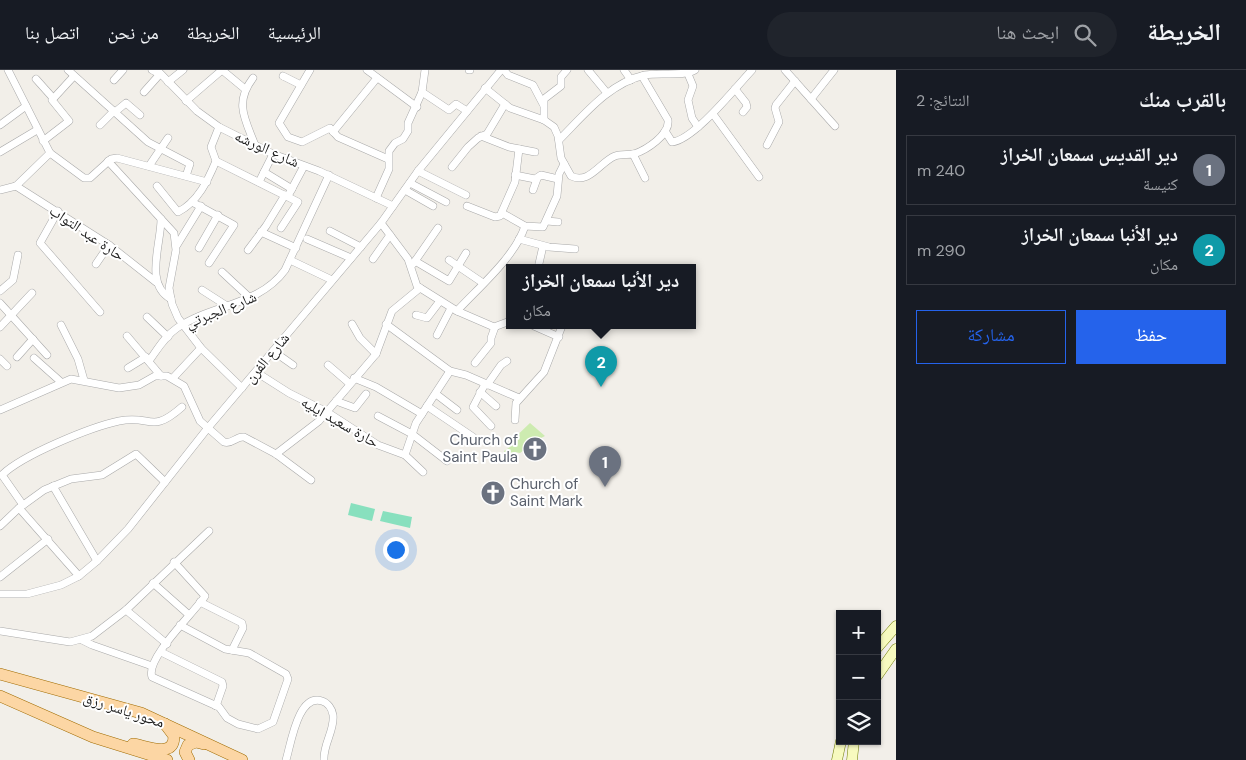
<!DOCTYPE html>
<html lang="ar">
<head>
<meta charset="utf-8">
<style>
	:root { --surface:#171b24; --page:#20242c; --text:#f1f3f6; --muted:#9ea1a6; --line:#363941; --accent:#2563eb }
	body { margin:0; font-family:"DM Sans","Noto Naskh Arabic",sans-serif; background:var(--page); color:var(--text); direction:rtl }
	.controls { position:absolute; right:15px; bottom:15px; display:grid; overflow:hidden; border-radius:0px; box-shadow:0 1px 4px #0004 }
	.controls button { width:45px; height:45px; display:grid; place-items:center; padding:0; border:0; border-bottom:1px solid var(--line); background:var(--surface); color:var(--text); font:25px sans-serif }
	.you { position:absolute; left:395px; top:479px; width:18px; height:18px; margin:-12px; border:4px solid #fff; border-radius:50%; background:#1a73e8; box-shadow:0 0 0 8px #1a73e833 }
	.badge { display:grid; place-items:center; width:32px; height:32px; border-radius:50%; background:var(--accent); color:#fff; font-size:16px; font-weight:700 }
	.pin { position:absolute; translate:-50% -41px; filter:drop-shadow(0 1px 2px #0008) }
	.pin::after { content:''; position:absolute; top:26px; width:18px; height:15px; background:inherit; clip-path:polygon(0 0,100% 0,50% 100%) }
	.popup { position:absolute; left:506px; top:194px; width:190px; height:65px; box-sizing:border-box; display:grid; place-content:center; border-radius:0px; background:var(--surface); filter:drop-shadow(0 1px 4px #0005); font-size:16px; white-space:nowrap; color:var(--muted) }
	.popup b { font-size:19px; color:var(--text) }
	.popup::after { content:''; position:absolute; left:50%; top:100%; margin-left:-10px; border:10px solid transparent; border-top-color:var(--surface) }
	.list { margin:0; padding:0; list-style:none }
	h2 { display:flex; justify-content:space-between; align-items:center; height:65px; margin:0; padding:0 20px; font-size:21px }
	h2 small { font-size:16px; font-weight:400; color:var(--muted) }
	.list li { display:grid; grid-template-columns:32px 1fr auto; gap:15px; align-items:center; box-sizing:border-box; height:70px; margin:0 10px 10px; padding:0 10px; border:1px solid var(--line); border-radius:0px }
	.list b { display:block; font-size:19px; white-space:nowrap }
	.list p { margin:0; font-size:16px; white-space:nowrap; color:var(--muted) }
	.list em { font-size:16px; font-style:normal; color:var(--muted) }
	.actions { display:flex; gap:10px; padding:15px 20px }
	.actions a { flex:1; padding:11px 0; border:1px solid var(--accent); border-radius:0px; text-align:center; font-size:18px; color:var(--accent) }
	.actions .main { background:var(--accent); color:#fff }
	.icon { flex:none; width:28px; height:28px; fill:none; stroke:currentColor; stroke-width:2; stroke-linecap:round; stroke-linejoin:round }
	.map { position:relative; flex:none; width:896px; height:690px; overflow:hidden; direction:ltr }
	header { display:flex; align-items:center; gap:30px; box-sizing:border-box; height:70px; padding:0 25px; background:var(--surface); border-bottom:1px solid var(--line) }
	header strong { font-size:24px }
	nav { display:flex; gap:28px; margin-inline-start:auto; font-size:18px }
	.search { width:350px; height:45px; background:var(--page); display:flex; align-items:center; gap:12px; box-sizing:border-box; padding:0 18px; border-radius:28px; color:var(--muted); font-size:19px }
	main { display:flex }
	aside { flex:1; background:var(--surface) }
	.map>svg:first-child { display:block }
	.grass { fill:#cdebb0 }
	.pitch { fill:#88e0be }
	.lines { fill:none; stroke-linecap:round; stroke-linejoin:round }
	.street-casing { stroke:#a9a9a9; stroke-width:8 }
	.secondary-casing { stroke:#707d05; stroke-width:11 }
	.primary-casing { stroke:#a06b00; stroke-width:12 }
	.street { stroke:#fff; stroke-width:7 }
	.secondary { stroke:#f7fabf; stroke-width:10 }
	.primary { stroke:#fcd6a4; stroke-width:11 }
	.labels { text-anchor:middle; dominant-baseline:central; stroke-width:4; stroke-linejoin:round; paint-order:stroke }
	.street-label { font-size:15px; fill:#222; stroke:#fff }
	.worship-label { font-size:15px; fill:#5b616d; stroke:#fff; text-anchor:end }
</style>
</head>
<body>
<header>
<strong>الخريطة</strong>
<div class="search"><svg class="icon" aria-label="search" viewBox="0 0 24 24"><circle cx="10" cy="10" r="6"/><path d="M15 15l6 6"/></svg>ابحث هنا</div>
<nav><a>الرئيسية</a><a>الخريطة</a><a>من نحن</a><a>اتصل بنا</a></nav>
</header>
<main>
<aside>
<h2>بالقرب منك<small>النتائج: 2</small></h2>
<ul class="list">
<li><span class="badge" style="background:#6b7280">1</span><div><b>دير القديس سمعان الخراز</b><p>كنيسة</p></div><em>240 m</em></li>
<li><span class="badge" style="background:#0f9aa8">2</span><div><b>دير الأنبا سمعان الخراز</b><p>مكان</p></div><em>290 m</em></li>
</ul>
<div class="actions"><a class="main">حفظ</a><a>مشاركة</a></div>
</aside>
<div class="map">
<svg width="896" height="690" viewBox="0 0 896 690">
	<rect width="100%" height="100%" fill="#f2efe9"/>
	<path class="grass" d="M530 353 545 366 523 377 524 380 520 383 515 382 513 386 502 387 505 383 504 381 510 377 508 374Z"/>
	<g class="pitch">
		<path d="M351 433 375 439 372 451 348 445Z"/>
		<path d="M383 441 412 447 410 458 380 451Z"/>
	</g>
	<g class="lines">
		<defs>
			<g id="street">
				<path d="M8 0 50 83 84 108H90L111 89 117 88 207 112"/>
				<path d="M68 0 148 72 190 94 186 106"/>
				<path d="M157 0 197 41 219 57 273 84 319 101 393 136"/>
				<path d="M222 0 245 19"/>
				<path d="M310 0 279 53 288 67 302 72 330 58 338 67 388 89"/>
				<path d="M367 0 417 37"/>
				<path d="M469 0H470"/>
				<path d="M504 0 508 5 533 15 543 34"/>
				<path d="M588 0 607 23"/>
				<path d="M624 0 631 10"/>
				<path d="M785 0 835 56"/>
				<path d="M688 4 693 16 688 30 692 48 698 57"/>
				<path d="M283 6 301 15"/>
				<path d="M253 8C234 33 245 49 255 75"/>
				<path d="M36 9 53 28"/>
				<path d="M114 10 123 0"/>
				<path d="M168 12 183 0"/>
				<path d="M485 18 510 38 544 50 554 57 558 66 561 88 571 106C589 115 600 92 615 86 621 84 628 85 634 84 646 80 670 65 668 50L642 6"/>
				<path d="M735 19 746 33 747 37 743 42"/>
				<path d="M144 22 160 4 152 0"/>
				<path d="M422 22 449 40 456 34 467 41"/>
				<path d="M811 29 834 0"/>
				<path d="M186 31 222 0"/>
				<path d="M115 42 126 33 140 45"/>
				<path d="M713 44 759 107"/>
				<path d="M544 50V29L561 16V7L567 0"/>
				<path d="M0 55 26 36"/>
				<path d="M100 55 114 41"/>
				<path d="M665 61 672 72C694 70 736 17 752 0"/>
				<path d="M333 62 377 8"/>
				<path d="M481 66 509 77 535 82"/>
				<path d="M559 70C584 45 609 13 645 5 659 2 685 7 695 0"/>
				<path d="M43 71 69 51 52 30 74 6"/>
				<path d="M767 75 779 52 775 38 776 35 795 11"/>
				<path d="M0 82 37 60"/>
				<path d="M633 84 645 108"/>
				<path d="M108 91 174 163 176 180 169 218 172 234 178 248 201 278 242 318"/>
				<path d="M216 91 298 132 281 158"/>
				<path d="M149 96 168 68"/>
				<path d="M452 97 468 77 478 68 487 64 505 34"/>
				<path d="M418 101 466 125"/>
				<path d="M264 102 292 119"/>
				<path d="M515 105 535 109 541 105 558 109"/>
				<path d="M259 112 273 84"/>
				<path d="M410 113 446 132"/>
				<path d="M16 116 109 175 156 212"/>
				<path d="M157 116 178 142C198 132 208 110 216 91L211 77 219 57"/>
				<path d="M0 120 16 116 50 83"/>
				<path d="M405 120 433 136"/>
				<path d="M533 120 537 109"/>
				<path d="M288 126 304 96"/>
				<path d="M376 128 389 99V81L395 73 403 69 408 61V53L422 22 425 0"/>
				<path d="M192 132 234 155 209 193"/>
				<path d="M467 136 495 147 500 146 515 112 519 79"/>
				<path d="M58 141 40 173 100 242"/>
				<path d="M502 143 525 156 543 157 557 126 559 104 564 94"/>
				<path d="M161 149C161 175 144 214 171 229"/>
				<path d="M547 151 558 152"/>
				<path d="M381 153 408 189 417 216 457 241 494 257 510 251"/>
				<path d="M330 161 361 177"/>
				<path d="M261 162 296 178"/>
				<path d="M307 169 351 188"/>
				<path d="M519 169 549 177 575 179"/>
				<path d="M177 175 201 136"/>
				<path d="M199 178 218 145"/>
				<path d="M248 180 266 156 285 125"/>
				<path d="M373 189 390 165"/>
				<path d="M290 190 332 210"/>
				<path d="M449 190 483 213"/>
				<path d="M415 191 449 211 466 183"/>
				<path d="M96 194 109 175"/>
				<path d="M413 194 438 158"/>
				<path d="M538 198 543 176"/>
				<path d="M222 202 250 228"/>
				<path d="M202 220 227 236"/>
				<path d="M0 221 13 210 18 185"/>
				<path d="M0 233 47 285"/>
				<path d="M457 241C479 217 515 187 525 156"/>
				<path d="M416 245 427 248 440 231"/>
				<path d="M147 247 168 267"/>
				<path d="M352 254 360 268 376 284"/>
				<path d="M386 254 450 301 466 305 519 328"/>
				<path d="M61 255 78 289 84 310"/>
				<path d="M534 256 559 267"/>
				<path d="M0 257 32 223"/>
				<path d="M437 265 451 238"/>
				<path d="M127 266 161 306"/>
				<path d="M273 281 293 295"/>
				<path d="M17 287 33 269"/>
				<path d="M34 288 61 312"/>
				<path d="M0 289 7 296"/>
				<path d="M149 291C157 280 165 266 177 258 212 234 259 236 285 200L329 105"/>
				<path d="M475 293 491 273V268L495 257"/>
				<path d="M328 295 349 313"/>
				<path d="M128 298 146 287"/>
				<path d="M256 302 289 323 327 342 378 375 405 385 423 402"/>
				<path d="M173 308 201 278"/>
				<path d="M354 308 376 317 422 344"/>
				<path d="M485 314 473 337 491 356"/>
				<path d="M487 315 501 295 507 291"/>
				<path d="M480 322 496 336"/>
				<path d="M436 324 457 340"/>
				<path d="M336 331 355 338 366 324"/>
				<path d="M427 336 473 367"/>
				<path d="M0 340 71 309 119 318 139 315 155 306H167L184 316 200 351 224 372C232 375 236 366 244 367L276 384 311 410"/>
				<path d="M378 346 412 364 447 391"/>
				<path d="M515 350 516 333 544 302 562 256"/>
				<path d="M276 384 319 351 376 284 392 241 420 218"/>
				<path d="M405 385 416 353 450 301"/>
				<path d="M53 416 97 491"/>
				<path d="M23 435 2 405C22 385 91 357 119 351 152 344 150 365 182 337"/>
				<path d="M19 438 79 506"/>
				<path d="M0 456 19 438 44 420 71 409 102 405 136 384 165 412"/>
				<path d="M174 492 205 526C195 542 145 588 152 607L219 637 227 648 238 654 258 659 273 652 288 609 286 604 249 583 225 579 180 555"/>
				<path d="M0 507 48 469"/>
				<path d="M153 513 188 544"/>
				<path d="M0 524H27L61 515 79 506 97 491 128 459 207 359 381 153 418 101 501 0"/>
				<path d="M200 532 242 553 243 558 232 580"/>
				<path d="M126 540 167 574"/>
				<path d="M0 561 70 572 92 566 126 540 209 461"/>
				<path d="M82 570 92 575 152 596"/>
				<path d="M161 582 222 612 223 616 216 636"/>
				<path d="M286 690C291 674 298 623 322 631 328 633 332 639 333 645 335 660 323 674 324 690"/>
			</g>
			<g id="secondary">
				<path d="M877 578 896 556"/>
				<path d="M877 606 896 579"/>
				<path d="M837 690 841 671"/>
				<path d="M852 690 854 671"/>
			</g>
			<g id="primary">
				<path d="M0 604 141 643 242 690"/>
				<path d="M0 626 93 667 167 690"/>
				<path d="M133 674C147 676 174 689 174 666L165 654"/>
				<path d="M189 690 185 682 188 675 196 672 204 674"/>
			</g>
		</defs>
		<use href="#street" class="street-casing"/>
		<use href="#secondary" class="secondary-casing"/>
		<use href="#primary" class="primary-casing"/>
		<use href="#street" class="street"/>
		<use href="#secondary" class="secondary"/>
		<use href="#primary" class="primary"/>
	</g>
	<defs>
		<symbol id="church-disc" viewBox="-11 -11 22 22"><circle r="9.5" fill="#6b7280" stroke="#fff"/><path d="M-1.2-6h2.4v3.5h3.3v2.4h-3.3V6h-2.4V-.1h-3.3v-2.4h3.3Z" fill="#fff"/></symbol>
	</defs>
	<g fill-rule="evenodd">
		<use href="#church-disc" x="521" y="365" width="28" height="28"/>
		<use href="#church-disc" x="479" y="409" width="28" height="28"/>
	</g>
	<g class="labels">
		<g class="street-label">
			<text transform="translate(267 79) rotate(24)">شارع الورشه</text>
			<text transform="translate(87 163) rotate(34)">حارة عبد التواب</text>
			<text transform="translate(221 240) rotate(-22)">شارع الجبرتي</text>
			<text transform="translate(267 288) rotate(-50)">شارع الفرن</text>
			<text transform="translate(340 352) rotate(30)">حارة سعيد ايليه</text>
			<text transform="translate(124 640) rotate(18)">محور ياسر رزق</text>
		</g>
		<g class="worship-label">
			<text x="518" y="370">Church of<tspan x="518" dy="17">Saint Paula</tspan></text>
			<text x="510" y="414" text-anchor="start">Church of<tspan x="510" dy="17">Saint Mark</tspan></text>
		</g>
	</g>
</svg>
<div class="controls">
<button>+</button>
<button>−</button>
<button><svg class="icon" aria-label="layers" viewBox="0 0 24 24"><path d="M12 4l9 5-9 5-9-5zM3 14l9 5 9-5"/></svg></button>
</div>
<div class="you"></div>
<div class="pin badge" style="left:605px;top:417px;background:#6b7280">1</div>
<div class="pin badge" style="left:601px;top:317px;background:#0f9aa8">2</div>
<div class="popup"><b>دير الأنبا سمعان الخراز</b>مكان</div>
</div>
</main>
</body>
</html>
